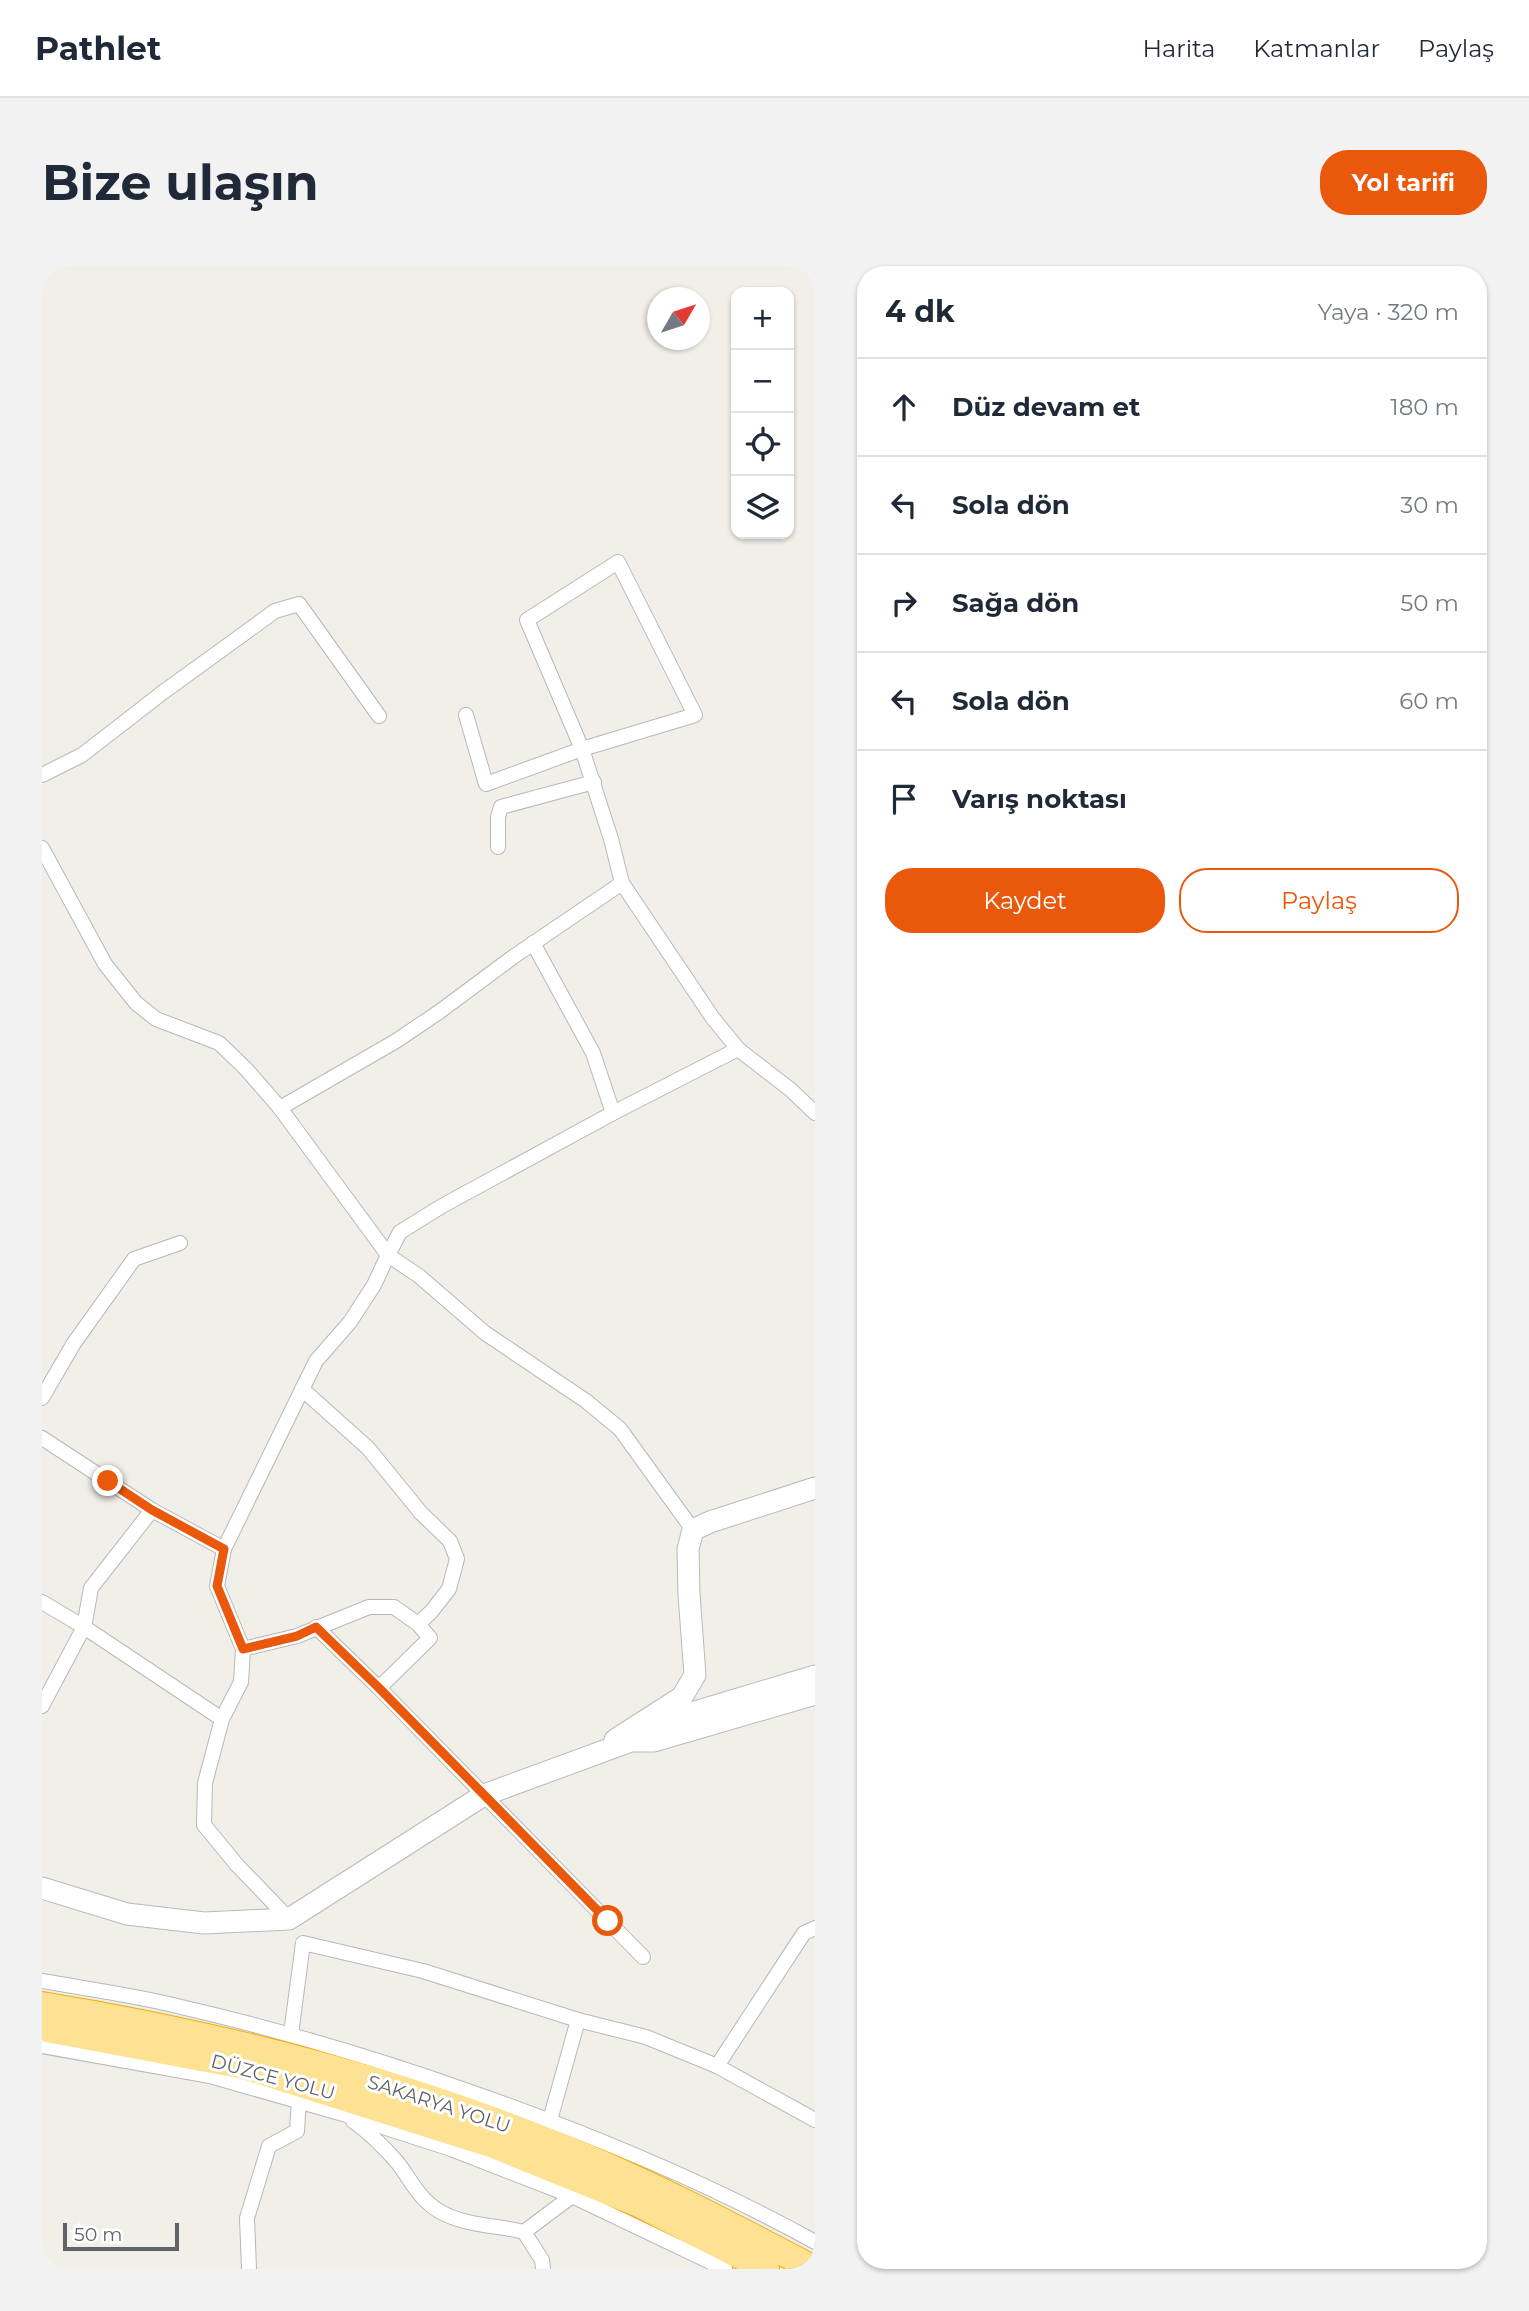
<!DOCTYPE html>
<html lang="tr">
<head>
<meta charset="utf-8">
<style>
	:root { --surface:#fff; --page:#f2f2f3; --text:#1f2937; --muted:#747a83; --line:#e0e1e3; --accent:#ea580c }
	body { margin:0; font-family:Montserrat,sans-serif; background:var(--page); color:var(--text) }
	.controls { position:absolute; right:21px; top:21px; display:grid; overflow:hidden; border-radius:14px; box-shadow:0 2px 5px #0004 }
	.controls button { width:63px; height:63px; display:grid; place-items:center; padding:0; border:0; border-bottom:2px solid var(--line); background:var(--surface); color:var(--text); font:35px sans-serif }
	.compass { position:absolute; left:605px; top:21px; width:63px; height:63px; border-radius:50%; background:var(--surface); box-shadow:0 2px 5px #0004; rotate:51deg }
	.scale { position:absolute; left:21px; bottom:18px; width:116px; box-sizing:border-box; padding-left:7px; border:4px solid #5f6368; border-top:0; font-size:19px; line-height:24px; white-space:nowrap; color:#5f6368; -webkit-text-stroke:5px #fff; paint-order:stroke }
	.stop { position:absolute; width:21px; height:21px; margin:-16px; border:5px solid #ea580c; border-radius:50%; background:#fff }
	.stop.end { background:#ea580c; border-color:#fff; box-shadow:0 2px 7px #0008 }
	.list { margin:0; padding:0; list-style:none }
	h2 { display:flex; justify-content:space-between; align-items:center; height:91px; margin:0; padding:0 28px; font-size:30px }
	h2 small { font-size:23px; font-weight:400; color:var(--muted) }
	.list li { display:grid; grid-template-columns:46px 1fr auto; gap:21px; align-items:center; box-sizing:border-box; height:98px; padding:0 28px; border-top:2px solid var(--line) }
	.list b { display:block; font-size:26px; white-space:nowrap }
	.list em { font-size:23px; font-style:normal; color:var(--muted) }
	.actions { display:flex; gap:14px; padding:21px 28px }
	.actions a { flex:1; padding:16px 0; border:2px solid var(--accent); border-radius:28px; text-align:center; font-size:24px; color:var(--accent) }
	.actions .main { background:var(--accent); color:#fff }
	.icon { flex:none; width:38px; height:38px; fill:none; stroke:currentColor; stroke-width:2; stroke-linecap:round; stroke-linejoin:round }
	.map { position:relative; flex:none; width:773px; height:2003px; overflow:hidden; border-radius:28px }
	header { display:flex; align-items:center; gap:42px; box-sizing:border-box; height:98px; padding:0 35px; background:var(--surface); border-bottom:2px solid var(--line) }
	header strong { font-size:33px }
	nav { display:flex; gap:38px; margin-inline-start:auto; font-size:24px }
	.intro { display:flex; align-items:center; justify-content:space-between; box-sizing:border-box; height:168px; padding:0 42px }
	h1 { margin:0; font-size:49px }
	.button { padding:18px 32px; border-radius:28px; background:var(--accent); color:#fff; font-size:24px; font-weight:700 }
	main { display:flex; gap:42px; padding:0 42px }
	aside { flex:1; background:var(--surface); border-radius:28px; box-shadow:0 2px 5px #0004 }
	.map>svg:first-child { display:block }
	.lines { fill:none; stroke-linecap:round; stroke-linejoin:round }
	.street-casing { stroke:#b5b8bc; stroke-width:16 }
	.secondary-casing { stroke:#b6babf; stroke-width:23 }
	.highway-casing { stroke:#f9ab00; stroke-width:28 }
	.street { stroke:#fff; stroke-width:14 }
	.secondary { stroke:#fff; stroke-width:21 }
	.highway { stroke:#fde293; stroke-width:26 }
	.route { stroke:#ea580c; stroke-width:9 }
	.labels { text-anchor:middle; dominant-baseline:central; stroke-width:6; stroke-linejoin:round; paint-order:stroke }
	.street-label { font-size:19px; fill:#5f6368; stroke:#fff }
</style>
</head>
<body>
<header>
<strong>Pathlet</strong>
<nav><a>Harita</a><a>Katmanlar</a><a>Paylaş</a></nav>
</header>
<div class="intro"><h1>Bize ulaşın</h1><a class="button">Yol tarifi</a></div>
<main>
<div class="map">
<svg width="773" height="2003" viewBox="0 0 773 2003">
	<rect width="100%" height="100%" fill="#f1efe8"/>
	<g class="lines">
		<defs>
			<g id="street">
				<path d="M424 449 444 518 540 483 653 449 576 296 485 354 540 483 569 573 580 617 670 751 696 783"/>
				<path d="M0 509 40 489 120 427 233 345 257 338 337 450"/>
				<path d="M456 581V551L459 541 552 516"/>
				<path d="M0 582 63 698 94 737 114 753 177 777 204 803 238 842 346 989 332 1019 308 1056 274 1095 182 1283 175 1320 201 1383 199 1416 180 1453 163 1517 162 1559 195 1599 247 1653"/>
				<path d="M491 677 551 787 571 847"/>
				<path d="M238 842 354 775 397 746 471 691 580 617"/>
				<path d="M260 1123 326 1182 379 1247 408 1275 415 1293 407 1323 389 1346 376 1358"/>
				<path d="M0 1132 32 1077 92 993 138 977"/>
				<path d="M0 1172 110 1244 182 1283"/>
				<path d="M651 1264 578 1163 544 1135 443 1067 377 1010 346 989 358 966 400 940 571 847 696 783 749 824 773 847"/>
				<path d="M0 1336 42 1361 180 1453"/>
				<path d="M274 1361 337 1422"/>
				<path d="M201 1383 255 1370 327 1341H352L376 1358 388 1372 337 1422 601 1691"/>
				<path d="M0 1440 42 1361 49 1322 110 1244"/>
				<path d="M0 1715C45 1723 91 1729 135 1740 235 1763 333 1792 429 1826 548 1868 663 1915 773 1976"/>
				<path d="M249 1768 261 1677 381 1705 536 1754 604 1771 675 1800 773 1854"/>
				<path d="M0 1780 168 1810 301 1848 409 1883 530 1930 683 2003"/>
				<path d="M675 1800 762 1667 773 1662"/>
				<path d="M508 1854 536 1754"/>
				<path d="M311 1855C328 1867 341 1880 355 1896 369 1914 377 1933 397 1945 422 1960 455 1959 482 1966L500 1994 501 2003"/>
				<path d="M482 1966 530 1930"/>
				<path d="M207 2003 205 1952 227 1880 255 1865 257 1834"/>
			</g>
			<g id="secondary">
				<path d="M610 1459 773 1410"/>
				<path d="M573 1474 640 1431 653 1409 647 1329 646 1283 651 1264 668 1256 773 1222"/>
				<path d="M0 1622 85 1648 162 1657 247 1653 442 1529 589 1475H612L773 1428"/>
			</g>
			<g id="highway">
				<path d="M0 1739C172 1767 343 1810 505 1875 597 1911 685 1957 772 2003"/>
				<path d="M0 1762 202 1800 449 1878 597 1938 724 2003"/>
			</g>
		</defs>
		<use href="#street" class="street-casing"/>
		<use href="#secondary" class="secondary-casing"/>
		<use href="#highway" class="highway-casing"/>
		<use href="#street" class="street"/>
		<use href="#secondary" class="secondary"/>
		<use href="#highway" class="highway"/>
	</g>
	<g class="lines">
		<path class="route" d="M66 1215 110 1244 182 1283 175 1320 201 1383 255 1370 274 1361 337 1422 566 1655"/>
	</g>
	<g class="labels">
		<g class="street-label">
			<text transform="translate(231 1811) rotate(15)">DÜZCE YOLU</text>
			<text transform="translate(397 1838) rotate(18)">SAKARYA YOLU</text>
		</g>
	</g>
</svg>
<div class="controls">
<button>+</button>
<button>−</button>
<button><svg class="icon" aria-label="locate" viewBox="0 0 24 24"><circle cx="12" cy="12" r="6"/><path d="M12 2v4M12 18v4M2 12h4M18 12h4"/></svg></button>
<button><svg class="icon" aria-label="layers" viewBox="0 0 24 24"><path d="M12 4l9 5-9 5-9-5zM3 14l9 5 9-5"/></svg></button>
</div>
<svg class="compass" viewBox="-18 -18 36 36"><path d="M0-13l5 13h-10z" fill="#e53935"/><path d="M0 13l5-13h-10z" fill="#747a83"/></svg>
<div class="scale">50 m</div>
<div class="stop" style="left:566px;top:1655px"></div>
<div class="stop end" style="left:66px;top:1215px"></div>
</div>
<aside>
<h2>4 dk<small>Yaya · 320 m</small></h2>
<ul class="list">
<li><svg class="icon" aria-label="ahead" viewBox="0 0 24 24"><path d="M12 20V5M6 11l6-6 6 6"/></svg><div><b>Düz devam et</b></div><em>180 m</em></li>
<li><svg class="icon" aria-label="left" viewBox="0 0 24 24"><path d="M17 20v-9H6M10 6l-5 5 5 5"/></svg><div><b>Sola dön</b></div><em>30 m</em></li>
<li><svg class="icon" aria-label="right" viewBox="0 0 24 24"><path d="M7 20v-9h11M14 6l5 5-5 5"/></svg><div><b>Sağa dön</b></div><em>50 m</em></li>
<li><svg class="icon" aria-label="left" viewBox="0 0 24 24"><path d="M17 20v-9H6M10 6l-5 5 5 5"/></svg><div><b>Sola dön</b></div><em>60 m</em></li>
<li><svg class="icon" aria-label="arrive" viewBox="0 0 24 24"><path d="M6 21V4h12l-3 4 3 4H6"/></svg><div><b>Varış noktası</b></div></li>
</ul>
<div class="actions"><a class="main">Kaydet</a><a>Paylaş</a></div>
</aside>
</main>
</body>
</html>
